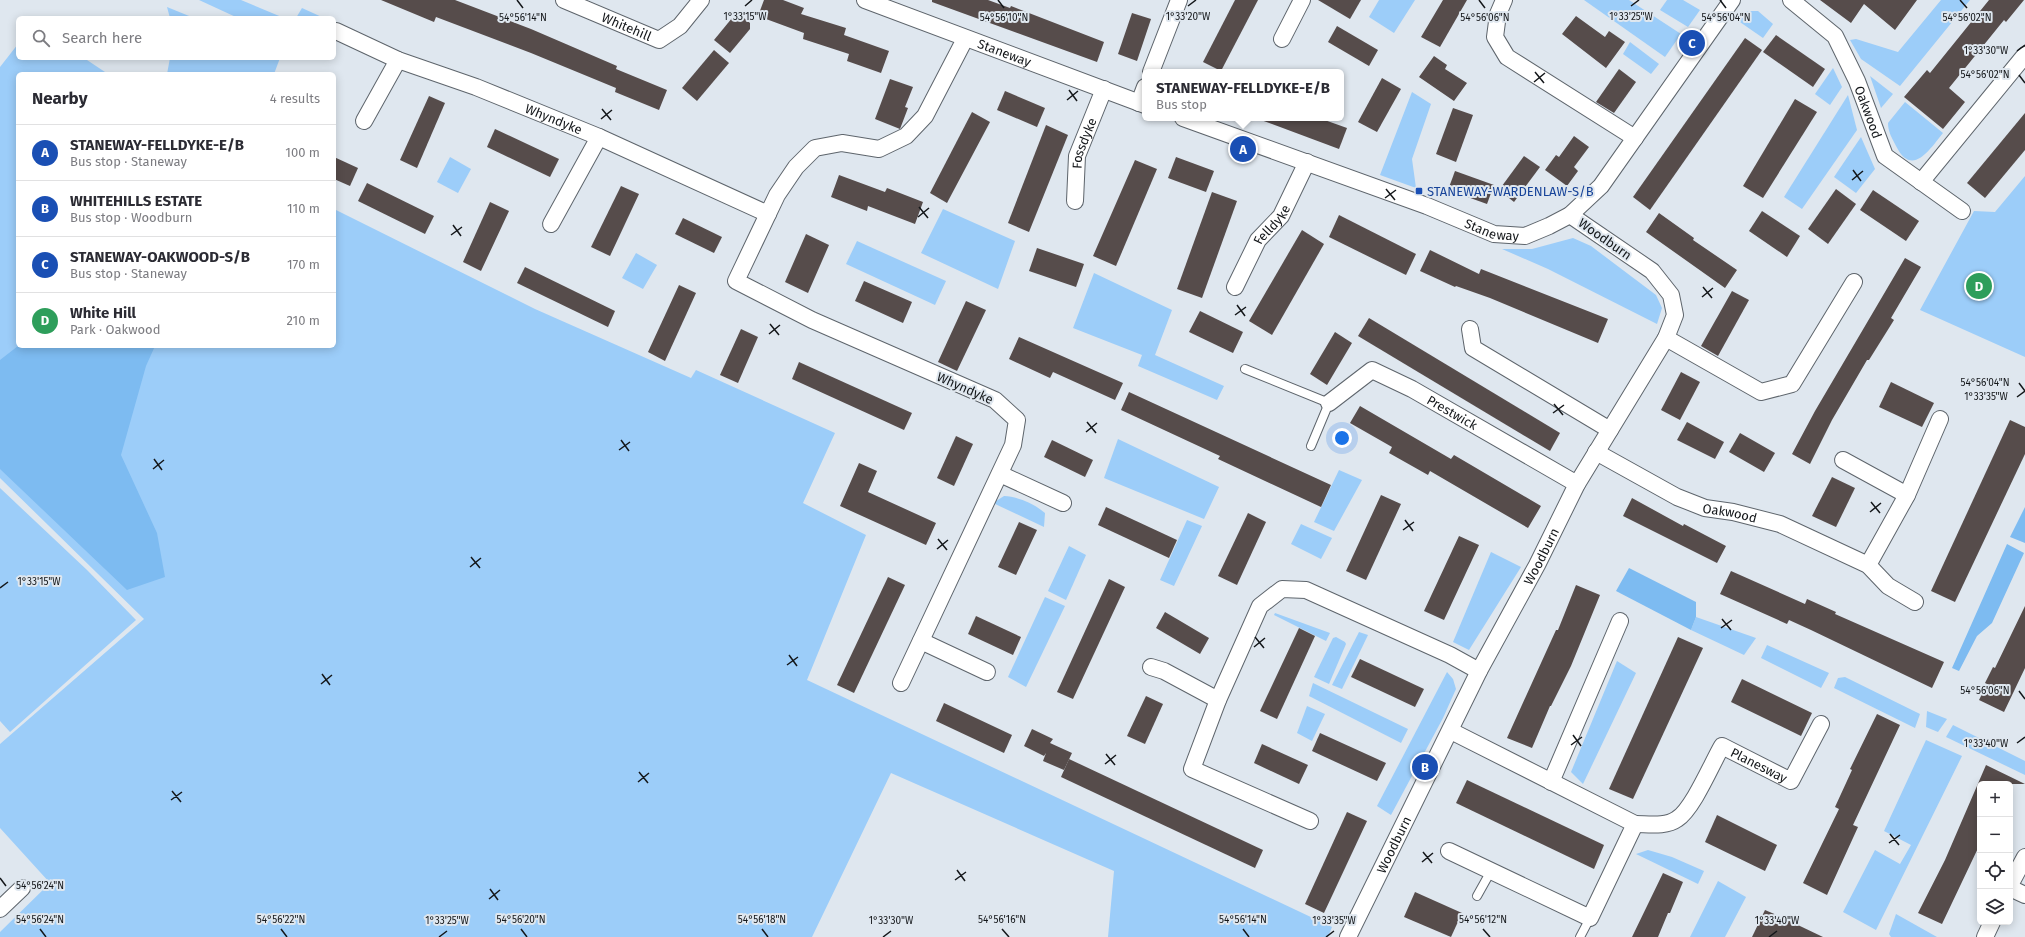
<!DOCTYPE html>
<html lang="en">
<head>
<meta charset="utf-8">
<style>
	:root { --surface:#fff; --page:#f2f2f3; --text:#2b2b33; --muted:#7c7c81; --line:#e1e1e2; --accent:#a16f25 }
	body { margin:0; font-family:"Fira Sans",sans-serif; background:var(--page); color:var(--text) }
	.controls { position:absolute; right:12px; bottom:12px; display:grid; overflow:hidden; border-radius:6px; box-shadow:0 2px 10px #0003 }
	.controls button { width:36px; height:36px; display:grid; place-items:center; padding:0; border:0; border-bottom:1px solid var(--line); background:var(--surface); color:var(--text); font:20px sans-serif }
	.you { position:absolute; left:1342px; top:438px; width:14px; height:14px; margin:-10px; border:3px solid #fff; border-radius:50%; background:#1a73e8; box-shadow:0 0 0 6px #1a73e833 }
	.badge { display:grid; place-items:center; width:26px; height:26px; border-radius:50%; background:var(--accent); color:#fff; font-size:13px; font-weight:700 }
	.pin { position:absolute; translate:-50% -50%; border:2px solid #fff; box-shadow:0 1px 4px #0006 }
	.popup { position:absolute; left:1142px; top:69px; width:202px; height:52px; box-sizing:border-box; display:grid; place-content:center; border-radius:6px; background:var(--surface); filter:drop-shadow(0 1px 3px #0005); font-size:13px; white-space:nowrap; color:var(--muted) }
	.popup b { font-size:15px; color:var(--text) }
	.popup::after { content:''; position:absolute; left:50%; top:100%; margin-left:-8px; border:8px solid transparent; border-top-color:var(--surface) }
	.list { margin:0; padding:0; list-style:none }
	h2 { display:flex; justify-content:space-between; align-items:center; height:52px; margin:0; padding:0 16px; font-size:17px }
	h2 small { font-size:13px; font-weight:400; color:var(--muted) }
	.list li { display:grid; grid-template-columns:26px 1fr auto; gap:12px; align-items:center; box-sizing:border-box; height:56px; padding:0 16px; border-top:1px solid var(--line) }
	.list b { display:block; font-size:15px; white-space:nowrap }
	.list p { margin:0; font-size:13px; white-space:nowrap; color:var(--muted) }
	.list em { font-size:13px; font-style:normal; color:var(--muted) }
	.icon { flex:none; width:22px; height:22px; fill:none; stroke:currentColor; stroke-width:2; stroke-linecap:round; stroke-linejoin:round }
	.map { position:relative; flex:none; width:2025px; height:937px; overflow:hidden }
	.search { position:absolute; background:var(--surface); box-shadow:0 2px 10px #0003; left:16px; top:16px; width:320px; height:44px; display:flex; align-items:center; gap:10px; box-sizing:border-box; padding:0 14px; border-radius:6px; color:var(--muted); font-size:15px }
	.panel { position:absolute; background:var(--surface); box-shadow:0 2px 10px #0003; left:16px; top:72px; width:320px; height:276px; border-radius:6px }
	.map>svg:first-child { display:block }
	.green { fill:#9ccdf9 }
	.forest { fill:#7dbbf1 }
	.building { fill:#564c4b }
	.lines { fill:none; stroke-linecap:round; stroke-linejoin:round }
	.lane-casing { stroke:#5e656c; stroke-width:10 }
	.street-casing { stroke:#5e656c; stroke-width:18 }
	.lane { stroke:#fff; stroke-width:8 }
	.street { stroke:#fff; stroke-width:16 }
	.ticks { fill:none; stroke:#14171a; stroke-width:1.5 }
	.transit-dot { fill:#1a4fb4; stroke:#dfe7ef; stroke-width:1.5 }
	.labels { text-anchor:middle; dominant-baseline:central; stroke-width:4; stroke-linejoin:round; paint-order:stroke }
	.street-label { font-size:13px; fill:#14171a; stroke:#dfe7ef }
	.transit-label { font-size:13px; fill:#164399; stroke:#dfe7ef; text-anchor:start }
	.ticks-label { font-size:10px; text-anchor:middle; fill:#14171a; stroke:#dfe7ef; stroke-width:4; stroke-linejoin:round; paint-order:stroke }
</style>
</head>
<body>
<div class="map">
<svg width="2025" height="937" viewBox="0 0 2025 937">
	<rect width="100%" height="100%" fill="#dfe7ef"/>
	<g class="green">
		<path d="M199 0H241L284 18H238Z"/>
		<path d="M1379 0H1415L1394 33 1369 17Z"/>
		<path d="M1584 0H1629L1681 34 1665 57Z"/>
		<path d="M1667 0H1683L1700 10 1688 27 1660 10Z"/>
		<path d="M1941 0H1970L1900 86 1861 59 1850 40 1856 39 1898 52Z"/>
		<path d="M167 7 194 18H170Z"/>
		<path d="M302 8 324 18H296Z"/>
		<path d="M1746 11H1758L1773 24 1763 38 1737 20Z"/>
		<path d="M1630 42 1659 64 1651 74 1623 54Z"/>
		<path d="M18 44V58H84L108 74H18V346H334V209L535 309 691 378 696 370 835 433 803 503 866 535 807 680 1332 927 1328 937H1108L1114 871 891 773 812 937H0V932L50 883 0 828V744L144 619 0 478V67Z"/>
		<path d="M170 58H280L274 74H167Z"/>
		<path d="M1833 68 1842 87 1830 105 1815 94Z"/>
		<path d="M1870 76 1893 94 1881 108Z"/>
		<path d="M1412 92 1431 104 1412 159 1416 188 1380 175Z"/>
		<path d="M1848 95 1857 130 1802 209 1784 197Z"/>
		<path d="M1905 102 1943 133C1930 149 1912 178 1896 146 1892 138 1888 132 1888 123Z"/>
		<path d="M1861 137 1875 169 1856 193 1834 177Z"/>
		<path d="M450 157 471 169 458 193 437 182Z"/>
		<path d="M2025 176V357L1920 310 1974 211 1995 212Z"/>
		<path d="M943 209 1015 241 998 289 921 253Z"/>
		<path d="M1573 238 1591 246 1656 295 1662 308 1657 324 1548 269 1502 249H1532Z"/>
		<path d="M857 241 946 281 935 305 846 264Z"/>
		<path d="M636 253 657 265 643 289 622 278Z"/>
		<path d="M1094 273 1172 310 1155 355 1224 386 1217 400 1138 366 1142 355 1073 328Z"/>
		<path d="M1118 439 1219 487 1204 519 1104 478Z"/>
		<path d="M1339 470 1362 480 1334 531 1314 522Z"/>
		<path d="M0 488 87 570 136 620 10 732 0 721Z"/>
		<path d="M1004 496C1019 497 1033 503 1045 513L1044 527 993 503Z"/>
		<path d="M1187 520 1202 526 1174 586 1160 580Z"/>
		<path d="M1301 524 1332 538 1321 559 1291 544Z"/>
		<path d="M1069 546 1086 555 1066 600 1048 591Z"/>
		<path d="M1491 552 1521 567 1469 650 1453 642Z"/>
		<path d="M1045 597 1065 606 1026 687 1008 677Z"/>
		<path d="M1275 613 1330 633 1326 641 1274 615Z"/>
		<path d="M1696 617 1756 638 1744 655 1691 630Z"/>
		<path d="M1359 632 1368 635 1342 689 1332 685Z"/>
		<path d="M1336 637 1345 642 1346 644 1329 684 1314 677 1333 638Z"/>
		<path d="M1767 645 1829 673 1821 688 1761 658Z"/>
		<path d="M1617 661 1636 673 1583 784 1571 772Z"/>
		<path d="M1447 672 1453 679 1456 689 1443 718 1391 815 1377 806Z"/>
		<path d="M1845 677 1920 714 1915 728 1834 688 1838 678Z"/>
		<path d="M1313 683 1408 729 1401 743 1309 696Z"/>
		<path d="M1307 706 1325 714 1312 741 1297 733Z"/>
		<path d="M1927 711 1947 719 1938 732 1926 727Z"/>
		<path d="M1953 725 2025 761V775L1946 737Z"/>
		<path d="M1926 740 1962 756 1876 930 1843 912 1875 850 1900 864 1911 845 1884 831Z"/>
		<path d="M1648 850 1672 857 1704 871 1698 884 1636 854Z"/>
		<path d="M1718 881 1746 897 1725 937H1690Z"/>
		<path d="M1896 914 1937 937H1891L1889 934Z"/>
	</g>
	<g class="forest">
		<path d="M18 346H155L146 366 121 455 157 533 165 577 127 590 0 469V360Z"/>
		<path d="M2025 507V543L2010 537Z"/>
		<path d="M2007 544 2024 553 1992 623 1977 636 1959 671 1952 668Z"/>
		<path d="M1629 568 1696 602V617L1691 630 1616 591Z"/>
	</g>
	<g class="building">
		<path d="M381 0H455L531 29 617 66 616 69 667 90 659 110 615 92 616 88 531 53 436 17 434 22Z"/>
		<path d="M764 0H783L804 8 801 14 846 28 844 35 889 51 881 73 847 61 849 54 803 39 804 33 758 16Z"/>
		<path d="M932 0H988L1010 8 1011 6 1104 42 1097 62 932 2Z"/>
		<path d="M1235 0H1258L1221 71 1203 62Z"/>
		<path d="M1318 0H1361L1350 19Z"/>
		<path d="M1443 0H1467L1440 47 1421 37Z"/>
		<path d="M1820 0H1917L1895 30 1864 4 1851 23Z"/>
		<path d="M1989 0H2024L2006 22 2004 20 1949 88 1965 102 1943 129 1904 97 1927 70 1930 73Z"/>
		<path d="M737 12 750 23V29L730 53 714 40Z"/>
		<path d="M1132 13 1151 19 1137 61 1118 54Z"/>
		<path d="M1576 16 1605 37 1609 31 1625 42 1606 68 1562 34Z"/>
		<path d="M1337 26 1378 50 1369 66 1328 42Z"/>
		<path d="M1776 35 1825 69 1813 87 1763 52Z"/>
		<path d="M1745 38 1762 50 1650 210 1633 197Z"/>
		<path d="M714 50 729 63 697 101 682 88Z"/>
		<path d="M1434 56 1447 65 1445 69 1467 83 1454 101 1419 77Z"/>
		<path d="M1619 69 1636 82 1614 113 1596 102Z"/>
		<path d="M1382 78 1401 89 1377 132 1358 122Z"/>
		<path d="M890 79 913 87 905 107 908 108 900 129 875 119Z"/>
		<path d="M1005 91 1045 108 1037 127 997 110Z"/>
		<path d="M429 96 445 103 417 168 400 160Z"/>
		<path d="M1795 99 1817 112 1763 198 1743 186Z"/>
		<path d="M1453 108 1473 115 1456 162 1436 154Z"/>
		<path d="M972 112 990 122 947 203 930 193Z"/>
		<path d="M2025 113V150L1985 198 1967 183Z"/>
		<path d="M1261 118H1319L1347 128 1339 149 1261 120Z"/>
		<path d="M1046 125 1068 135 1029 232 1008 223Z"/>
		<path d="M495 129 559 159 550 177 487 147Z"/>
		<path d="M1574 136 1589 147 1574 167 1578 171 1567 186 1545 170 1556 155 1559 157Z"/>
		<path d="M1524 156 1540 167 1514 202 1499 190Z"/>
		<path d="M334 157 358 168 350 186 334 179Z"/>
		<path d="M1176 157 1214 171 1206 192 1168 178Z"/>
		<path d="M1135 160 1157 169 1116 266 1093 256Z"/>
		<path d="M1455 171 1494 185 1487 204 1448 190Z"/>
		<path d="M839 175 885 192 887 188 923 202 915 224 868 206 867 211 831 197Z"/>
		<path d="M367 183 434 216 425 234 358 201Z"/>
		<path d="M621 186 639 194 610 256 591 247Z"/>
		<path d="M1836 189 1856 204 1828 244 1808 229Z"/>
		<path d="M1873 190 1919 221 1906 241 1860 210Z"/>
		<path d="M1212 192 1237 201 1202 298 1177 289Z"/>
		<path d="M490 202 509 211 481 271 463 262Z"/>
		<path d="M1762 211 1800 236 1787 257 1749 231Z"/>
		<path d="M1659 213 1694 238 1693 240 1737 270 1725 288 1646 232Z"/>
		<path d="M1339 215 1416 254 1406 275 1329 237Z"/>
		<path d="M683 218 722 237 714 253 675 234Z"/>
		<path d="M1302 230 1324 244 1272 335 1249 321Z"/>
		<path d="M806 234 829 245 808 293 785 282Z"/>
		<path d="M1037 248 1084 264 1076 287 1029 271Z"/>
		<path d="M1430 250 1479 274 1481 269 1608 319 1598 343 1490 298 1456 286 1455 287 1420 271Z"/>
		<path d="M1905 258 1921 267 1891 318 1894 320 1869 360H1867L1832 420 1810 464 1792 454 1815 411Z"/>
		<path d="M525 267 615 311 608 327 517 283Z"/>
		<path d="M864 281 912 302 903 323 855 301Z"/>
		<path d="M679 285 696 293 665 361 648 352Z"/>
		<path d="M1732 291 1749 300 1718 356 1701 346Z"/>
		<path d="M966 301 986 310 957 371 938 362Z"/>
		<path d="M1200 311 1243 332 1233 353 1189 332Z"/>
		<path d="M1369 318 1560 433 1550 451 1358 336Z"/>
		<path d="M741 329 758 337 738 383 720 375Z"/>
		<path d="M1335 332 1352 343 1327 385 1310 374Z"/>
		<path d="M1019 337 1123 383 1115 400 1053 372 1050 378 1009 359Z"/>
		<path d="M799 362 912 413 904 430 792 379Z"/>
		<path d="M1681 372 1700 382 1680 420 1661 410Z"/>
		<path d="M1891 382 1934 403 1922 427 1879 407Z"/>
		<path d="M1129 392 1331 485 1321 507 1218 459 1220 456 1121 410Z"/>
		<path d="M1360 406 1451 459 1454 455 1541 506 1528 528 1430 471 1428 475 1389 453 1392 447 1350 423Z"/>
		<path d="M2010 420 2025 427V454L1955 602 1931 591Z"/>
		<path d="M1687 422 1724 442 1715 459 1677 440Z"/>
		<path d="M1740 433 1775 453 1764 472 1729 452Z"/>
		<path d="M956 436 973 444 954 486 937 478Z"/>
		<path d="M1052 440 1093 460 1085 477 1044 457Z"/>
		<path d="M859 463 877 471 868 492 936 523 926 545 840 506Z"/>
		<path d="M1832 477 1855 488 1836 527 1812 516Z"/>
		<path d="M1381 495 1401 504 1366 580 1346 571Z"/>
		<path d="M1632 498 1683 526 1684 524 1726 546 1717 563 1623 516Z"/>
		<path d="M1106 507 1177 540 1169 558 1098 525Z"/>
		<path d="M1248 513 1266 522 1237 585 1218 576Z"/>
		<path d="M1019 522 1037 530 1016 575 998 567Z"/>
		<path d="M1459 536 1479 545 1444 620 1424 611Z"/>
		<path d="M1731 571 1805 604 1807 599 1836 612 1835 614 1944 662 1932 688 1811 630 1789 620 1787 624 1720 594Z"/>
		<path d="M888 577 905 585 854 693 837 685Z"/>
		<path d="M1109 579 1125 587 1073 699 1057 692Z"/>
		<path d="M1576 585 1600 595 1571 666 1551 706H1550L1532 748 1507 738 1556 630H1558Z"/>
		<path d="M2025 606V668L2004 712 1979 700 1987 684 1985 683 1993 667 1995 668Z"/>
		<path d="M1165 612 1209 638 1200 654 1156 628Z"/>
		<path d="M976 616 1021 637 1013 655 968 634Z"/>
		<path d="M1299 628 1315 636 1277 719 1260 711Z"/>
		<path d="M1678 637 1703 648 1633 799 1609 789Z"/>
		<path d="M1360 659 1424 689 1415 707 1351 677Z"/>
		<path d="M1742 679 1812 713 1801 736 1731 702Z"/>
		<path d="M1146 696 1163 704 1145 744 1127 736Z"/>
		<path d="M944 703 1012 735 1004 753 936 721Z"/>
		<path d="M1877 714 1900 725 1853 825 1858 827 1827 895 1803 883 1839 809 1835 807 1852 770 1850 769Z"/>
		<path d="M1032 729 1053 739 1050 743 1072 753 1064 770 1043 761 1046 753 1044 756 1024 746Z"/>
		<path d="M1320 733 1386 763 1377 781 1312 751Z"/>
		<path d="M1262 744 1308 765 1299 784 1254 763Z"/>
		<path d="M1069 759 1263 850 1255 868 1061 777Z"/>
		<path d="M1986 765 2025 784H1980V844L1942 924 1918 913 1945 860Z"/>
		<path d="M1467 780 1604 845 1594 869 1456 803Z"/>
		<path d="M1347 812 1367 821 1324 913 1305 904Z"/>
		<path d="M1717 815 1777 845 1765 871 1705 842Z"/>
		<path d="M1663 873 1683 882 1670 913H1668L1658 937H1632Z"/>
		<path d="M1415 892 1462 913 1451 937 1404 917Z"/>
		<path d="M1765 910 1779 916 1823 937H1752Z"/>
	</g>
	<g class="lines">
		<defs>
			<g id="lane">
				<path d="M1245 369 1329 403 1311 446"/>
				<path d="M1477 896 1491 871"/>
				<path d="M1580 937 1590 918"/>
			</g>
			<g id="street">
				<path id="s1" d="M564 0 659 40 680 26 701 0"/>
				<path id="s2" d="M865 0 1145 105"/>
				<path d="M1504 0 1498 14 1495 37 1507 57 1635 138"/>
				<path id="s3" d="M1791 0 1835 36 1857 81 1885 156 1962 211"/>
				<path id="s4" d="M336 31 398 60 476 87 599 137 768 214"/>
				<path d="M1282 39 1302 0"/>
				<path d="M1151 72 1179 0"/>
				<path d="M1139 103 1145 87"/>
				<path id="s5" d="M1183 118 1427 206 1494 234 1525 236 1549 226 1570 215 1601 186 1732 0"/>
				<path d="M364 121 398 60"/>
				<path d="M1921 182 2025 55"/>
				<path id="s6" d="M1075 201 1077 156 1104 89"/>
				<path d="M551 224 599 137"/>
				<path id="s7" d="M1235 287 1258 240 1281 216 1307 162"/>
				<path d="M1470 329 1473 348 1610 430"/>
				<path d="M1666 338 1761 392 1792 384 1854 282"/>
				<path id="s8" d="M1329 403 1372 370 1412 389 1577 484"/>
				<path id="s9" d="M1596 452 1677 497 1705 508 1733 512 1780 524 1868 565 1888 586 1915 602"/>
				<path d="M1843 460 1907 495"/>
				<path d="M1000 474 1063 503"/>
				<path d="M1868 565 1907 495 1940 419"/>
				<path d="M921 641 987 672"/>
				<path d="M1151 667 1164 671 1218 700"/>
				<path d="M901 683 1013 445 1017 420 995 400 812 320 736 281 777 195 796 167 815 148 842 143 879 149 906 136 925 116 965 39"/>
				<path d="M1551 782 1620 621"/>
				<path d="M1310 821 1192 769 1218 700 1260 606 1282 589 1306 590 1450 655 1479 671"/>
				<path id="s10" d="M1635 824C1648 824 1666 827 1677 819 1693 809 1712 763 1722 746L1791 781 1821 724"/>
				<path d="M1449 851 1590 918 1635 824 1451 731"/>
				<path d="M2010 885 2025 857"/>
				<path d="M2010 888 2025 895"/>
				<path d="M0 909 22 888"/>
				<path id="s11" d="M1348 937 1479 671 1537 565 1577 484 1666 338 1675 315 1671 295 1652 271 1570 215"/>
				<path d="M1985 937 1992 922"/>
			</g>
		</defs>
		<use href="#lane" class="lane-casing"/>
		<use href="#street" class="street-casing"/>
		<use href="#lane" class="lane"/>
		<use href="#street" class="street"/>
	</g>
	<path class="ticks" d="M517 0 523 8M998 0 1004 8M1479 0 1485 8M1720 0 1726 8M1960 0 1967 8M745 6 752 0M1188 6 1196 0M1631 6 1639 0M2017 51 2025 45M1535 72 1544 83M2019 75 2025 83M1534 82 1545 73M1069 90 1077 101M1067 100 1078 91M602 109 611 120M601 119 612 110M1853 170 1861 181M1852 180 1863 171M1386 189 1395 200M1385 198 1396 190M919 207 928 218M918 217 929 208M453 225 461 236M451 235 462 227M1703 287 1712 298M1702 297 1713 288M1237 305 1245 316M1235 315 1246 307M770 324 779 335M769 334 780 325M2019 383 2025 391M2017 397 2025 391M1554 404 1563 415M1553 413 1564 405M1087 422 1096 433M1086 432 1097 423M621 440 629 451M619 450 630 442M154 459 162 470M153 469 164 460M1871 502 1880 513M1870 512 1881 503M1405 520 1413 531M1403 530 1414 522M938 539 947 550M937 549 948 540M471 557 480 568M470 567 481 558M0 588 8 582M1722 619 1731 630M1721 628 1732 620M1255 637 1264 648M1254 647 1265 638M789 655 797 666M787 665 798 657M322 674 330 685M321 684 332 675M2019 691 2025 699M1573 735 1581 746M2017 743 2025 737M1571 745 1582 737M1106 754 1115 765M1105 764 1116 755M639 772 648 783M638 782 649 773M172 791 181 802M171 800 182 792M1890 834 1899 845M1889 843 1900 835M1423 852 1432 863M1422 862 1433 853M957 870 965 881M0 878 6 886M955 880 966 872M490 889 498 900M489 899 500 890M40 929 46 937M281 929 287 937M521 929 527 937M762 929 768 937M1002 929 1009 937M1243 929 1249 937M1483 929 1490 937M439 937 447 931M883 937 891 931M1326 937 1334 931M1769 937 1777 931"/>
	<rect class="transit-dot" x="1415" y="187" width="8" height="8" rx="2"/>
	<g class="labels">
		<g class="street-label">
			<text stroke="none"><textPath href="#s1" startOffset="68">Whitehill</textPath></text>
			<text stroke="none"><textPath href="#s2" startOffset="149">Staneway</textPath></text>
			<text stroke="none"><textPath href="#s3" startOffset="140">Oakwood</textPath></text>
			<text stroke="none"><textPath href="#s4" startOffset="235">Whyndyke</textPath></text>
			<text stroke="none"><textPath href="#s6" startOffset="59">Fossdyke</textPath></text>
			<text stroke="none"><textPath href="#s7" startOffset="73">Felldyke</textPath></text>
			<text stroke="none"><textPath href="#s5" startOffset="329">Staneway</textPath></text>
			<text transform="translate(1605 239) rotate(35)">Woodburn</text>
			<text transform="translate(965 388) rotate(24)">Whyndyke</text>
			<text stroke="none"><textPath href="#s8" startOffset="145">Prestwick</textPath></text>
			<text stroke="none"><textPath href="#s9" startOffset="148">Oakwood</textPath></text>
			<text stroke="none"><textPath href="#s11" startOffset="427">Woodburn</textPath></text>
			<text stroke="none"><textPath href="#s10" startOffset="171">Planesway</textPath></text>
			<text stroke="none"><textPath href="#s11" startOffset="103">Woodburn</textPath></text>
		</g>
		<g class="transit-label">
			<text x="1427" y="191">STANEWAY-WARDENLAW-S/B</text>
		</g>
	</g>
	<g class="ticks-label">
		<text x="745" y="20">1°33'15"W</text>
		<text x="1188" y="20">1°33'20"W</text>
		<text x="1631" y="20">1°33'25"W</text>
		<text x="523" y="21">54°56'14"N</text>
		<text x="1004" y="21">54°56'10"N</text>
		<text x="1485" y="21">54°56'06"N</text>
		<text x="1726" y="21">54°56'04"N</text>
		<text x="1967" y="21">54°56'02"N</text>
		<text x="1986" y="54">1°33'30"W</text>
		<text x="1985" y="78">54°56'02"N</text>
		<text x="1985" y="386">54°56'04"N</text>
		<text x="1986" y="400">1°33'35"W</text>
		<text x="39" y="585">1°33'15"W</text>
		<text x="1985" y="694">54°56'06"N</text>
		<text x="1986" y="747">1°33'40"W</text>
		<text x="40" y="889">54°56'24"N</text>
		<text x="40" y="923">54°56'24"N</text>
		<text x="281" y="923">54°56'22"N</text>
		<text x="521" y="923">54°56'20"N</text>
		<text x="762" y="923">54°56'18"N</text>
		<text x="1002" y="923">54°56'16"N</text>
		<text x="1243" y="923">54°56'14"N</text>
		<text x="1483" y="923">54°56'12"N</text>
		<text x="447" y="924">1°33'25"W</text>
		<text x="891" y="924">1°33'30"W</text>
		<text x="1334" y="924">1°33'35"W</text>
		<text x="1777" y="924">1°33'40"W</text>
	</g>
</svg>
<div class="controls">
<button>+</button>
<button>−</button>
<button><svg class="icon" aria-label="locate" viewBox="0 0 24 24"><circle cx="12" cy="12" r="6"/><path d="M12 2v4M12 18v4M2 12h4M18 12h4"/></svg></button>
<button><svg class="icon" aria-label="layers" viewBox="0 0 24 24"><path d="M12 4l9 5-9 5-9-5zM3 14l9 5 9-5"/></svg></button>
</div>
<div class="you"></div>
<div class="pin badge" style="left:1243px;top:149px;background:#1a4fb4">A</div>
<div class="popup"><b>STANEWAY-FELLDYKE-E/B</b>Bus stop</div>
<div class="pin badge" style="left:1425px;top:767px;background:#1a4fb4">B</div>
<div class="pin badge" style="left:1692px;top:43px;background:#1a4fb4">C</div>
<div class="pin badge" style="left:1979px;top:286px;background:#2e9e5b">D</div>
<div class="search"><svg class="icon" aria-label="search" viewBox="0 0 24 24"><circle cx="10" cy="10" r="6"/><path d="M15 15l6 6"/></svg>Search here</div>
<section class="panel">
<h2>Nearby<small>4 results</small></h2>
<ul class="list">
<li><span class="badge" style="background:#1a4fb4">A</span><div><b>STANEWAY-FELLDYKE-E/B</b><p>Bus stop · Staneway</p></div><em>100 m</em></li>
<li><span class="badge" style="background:#1a4fb4">B</span><div><b>WHITEHILLS ESTATE</b><p>Bus stop · Woodburn</p></div><em>110 m</em></li>
<li><span class="badge" style="background:#1a4fb4">C</span><div><b>STANEWAY-OAKWOOD-S/B</b><p>Bus stop · Staneway</p></div><em>170 m</em></li>
<li><span class="badge" style="background:#2e9e5b">D</span><div><b>White Hill</b><p>Park · Oakwood</p></div><em>210 m</em></li>
</ul>
</section>
</div>
</body>
</html>
